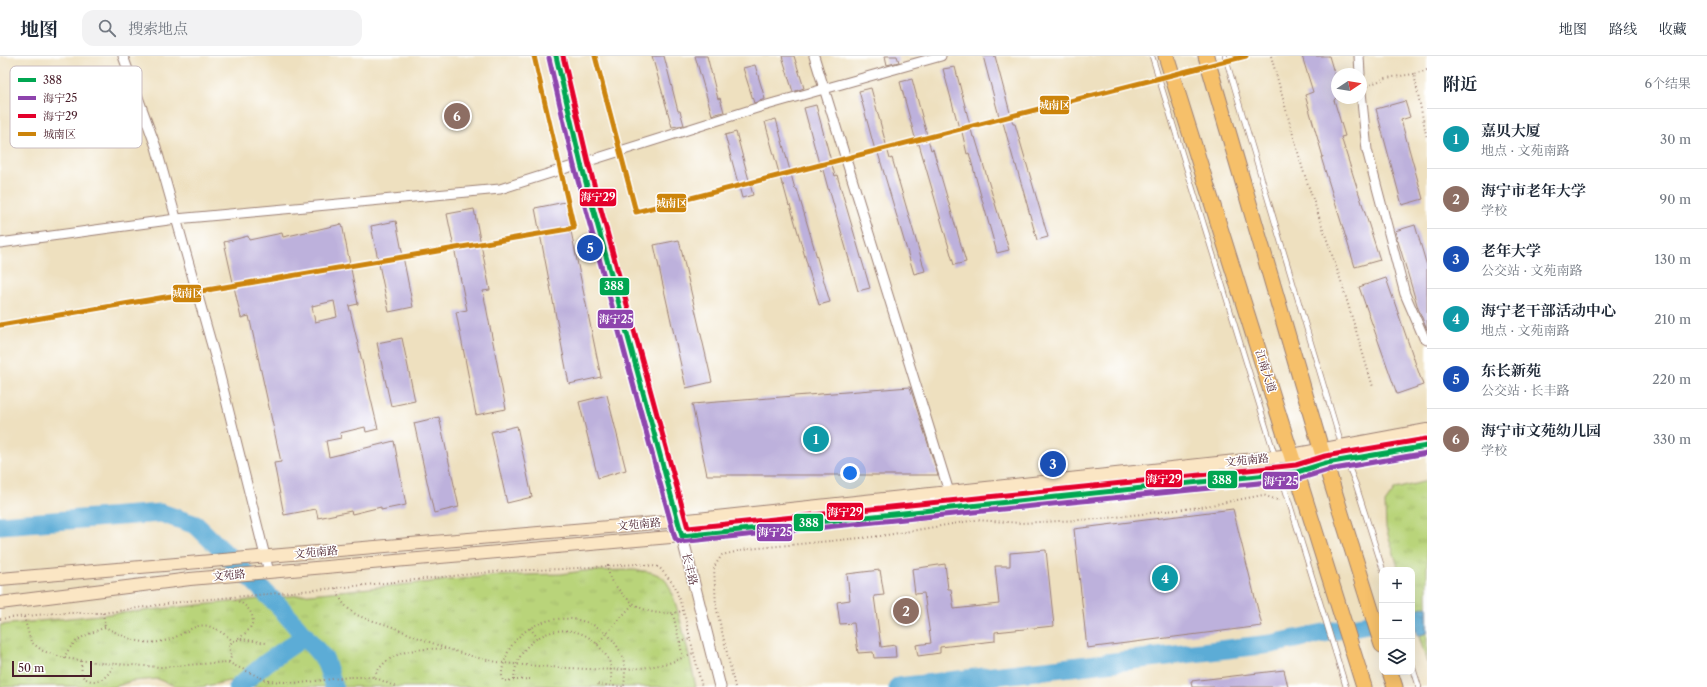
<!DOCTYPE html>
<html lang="zh">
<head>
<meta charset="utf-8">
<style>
	:root { --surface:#fff; --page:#f2f2f3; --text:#1f2937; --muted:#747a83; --line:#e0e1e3; --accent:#1f6fb2 }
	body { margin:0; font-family:"Libre Caslon Text","Noto Serif SC",serif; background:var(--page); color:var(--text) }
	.controls { position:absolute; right:12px; bottom:12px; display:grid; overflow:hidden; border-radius:8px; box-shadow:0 4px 16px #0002 }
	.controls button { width:36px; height:36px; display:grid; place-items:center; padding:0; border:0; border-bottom:1px solid var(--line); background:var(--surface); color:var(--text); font:20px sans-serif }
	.compass { position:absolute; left:1331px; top:12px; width:36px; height:36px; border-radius:50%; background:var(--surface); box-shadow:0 4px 16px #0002; rotate:78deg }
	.scale { position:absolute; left:12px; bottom:10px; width:80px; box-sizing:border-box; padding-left:4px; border:2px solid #4a1f2b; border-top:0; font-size:11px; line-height:14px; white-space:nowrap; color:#4a1f2b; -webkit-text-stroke:3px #fff; paint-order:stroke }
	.you { position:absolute; left:850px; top:417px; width:14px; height:14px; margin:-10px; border:3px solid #fff; border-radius:50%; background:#1a73e8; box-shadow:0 0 0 6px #1a73e833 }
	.badge { display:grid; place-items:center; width:26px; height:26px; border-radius:50%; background:var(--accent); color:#fff; font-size:13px; font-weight:700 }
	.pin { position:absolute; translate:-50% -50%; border:2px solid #fff; box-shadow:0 1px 4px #0006 }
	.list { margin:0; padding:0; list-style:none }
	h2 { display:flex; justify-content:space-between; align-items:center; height:52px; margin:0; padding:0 16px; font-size:17px }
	h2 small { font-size:13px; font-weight:400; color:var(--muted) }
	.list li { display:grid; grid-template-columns:26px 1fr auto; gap:12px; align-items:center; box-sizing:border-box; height:60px; padding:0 16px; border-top:1px solid var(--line) }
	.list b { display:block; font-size:15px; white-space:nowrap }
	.list p { margin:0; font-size:13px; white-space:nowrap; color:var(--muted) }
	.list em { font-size:13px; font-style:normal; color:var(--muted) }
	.icon { flex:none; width:22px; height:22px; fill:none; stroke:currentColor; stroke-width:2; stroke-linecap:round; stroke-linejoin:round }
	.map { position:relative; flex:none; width:1427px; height:631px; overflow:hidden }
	header { display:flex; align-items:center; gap:24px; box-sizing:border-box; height:56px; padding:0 20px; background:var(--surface); border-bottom:1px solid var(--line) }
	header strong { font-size:19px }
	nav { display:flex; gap:22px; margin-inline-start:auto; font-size:14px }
	.search { width:280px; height:36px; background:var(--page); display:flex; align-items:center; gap:10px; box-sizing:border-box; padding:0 14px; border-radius:12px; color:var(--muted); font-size:15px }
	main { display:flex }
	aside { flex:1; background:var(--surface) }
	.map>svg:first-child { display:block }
	.park { fill:url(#park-tufts); stroke:#827a52 }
	.water { fill:url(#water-ripples); stroke:#526680 }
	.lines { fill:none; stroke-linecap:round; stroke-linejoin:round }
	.river { stroke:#5bacd6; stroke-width:19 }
	.building { fill:#bdb1dc; fill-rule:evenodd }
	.service-casing { stroke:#9c8075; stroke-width:6 }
	.minor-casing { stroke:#9c8075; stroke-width:11 }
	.tertiary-casing { stroke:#9c8075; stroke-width:13 }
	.secondary-casing { stroke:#9c8075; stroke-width:14 }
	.trunk-casing { stroke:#9c8075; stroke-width:17 }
	.path { stroke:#9c8075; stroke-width:2; stroke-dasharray:1 3; stroke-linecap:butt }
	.service { stroke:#fff; stroke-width:4.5 }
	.minor { stroke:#fff; stroke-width:9 }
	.tertiary { stroke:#fff; stroke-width:11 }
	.secondary { stroke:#fbe6c4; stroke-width:12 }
	.trunk { stroke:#f6c06b; stroke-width:15 }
	.bus-1-casing { stroke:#fff; stroke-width:8 }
	.bus-2-casing { stroke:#fff; stroke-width:8 }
	.bus-3-casing { stroke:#fff; stroke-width:8 }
	.bus-4-casing { stroke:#fff; stroke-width:8 }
	.bus-1 { stroke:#00a651; stroke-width:5 }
	.bus-2 { stroke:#8e44ad; stroke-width:5 }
	.bus-3 { stroke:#e4002b; stroke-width:5 }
	.bus-4 { stroke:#cc840b; stroke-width:5 }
	.labels { text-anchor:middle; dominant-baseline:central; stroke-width:3; stroke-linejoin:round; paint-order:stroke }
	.street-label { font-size:11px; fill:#4a1f2b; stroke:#fff }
	.key { fill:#fff; stroke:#c9bcbf; stroke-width:1 }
	.key-label { font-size:11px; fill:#4a1f2b }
	.line-badge { stroke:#fff; stroke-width:1.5 }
	.badge-label { font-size:11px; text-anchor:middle; font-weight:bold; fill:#fff }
</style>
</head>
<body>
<header>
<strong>地图</strong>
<div class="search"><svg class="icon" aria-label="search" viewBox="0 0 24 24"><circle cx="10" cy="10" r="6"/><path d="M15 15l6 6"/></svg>搜索地点</div>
<nav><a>地图</a><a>路线</a><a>收藏</a></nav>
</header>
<main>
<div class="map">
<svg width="1427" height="631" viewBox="0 0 1427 631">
	<defs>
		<pattern id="park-tufts" width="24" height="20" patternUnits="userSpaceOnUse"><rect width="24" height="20" fill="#b9d47a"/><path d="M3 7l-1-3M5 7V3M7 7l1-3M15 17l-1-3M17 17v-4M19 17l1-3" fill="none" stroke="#a1b66a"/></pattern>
		<pattern id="water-ripples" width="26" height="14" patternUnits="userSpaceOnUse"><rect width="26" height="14" fill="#5bacd6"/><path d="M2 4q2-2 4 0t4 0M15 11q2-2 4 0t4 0" fill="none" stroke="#4d8bae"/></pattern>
	</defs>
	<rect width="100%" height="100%" fill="#fff"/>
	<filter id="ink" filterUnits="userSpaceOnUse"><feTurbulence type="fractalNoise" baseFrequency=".025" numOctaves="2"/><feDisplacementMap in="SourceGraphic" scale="8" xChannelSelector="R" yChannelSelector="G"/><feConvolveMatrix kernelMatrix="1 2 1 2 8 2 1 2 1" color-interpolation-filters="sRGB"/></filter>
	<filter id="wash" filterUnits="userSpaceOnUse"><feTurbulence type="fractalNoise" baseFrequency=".012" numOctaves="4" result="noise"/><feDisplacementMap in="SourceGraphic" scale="16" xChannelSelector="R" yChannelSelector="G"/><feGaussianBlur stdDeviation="0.9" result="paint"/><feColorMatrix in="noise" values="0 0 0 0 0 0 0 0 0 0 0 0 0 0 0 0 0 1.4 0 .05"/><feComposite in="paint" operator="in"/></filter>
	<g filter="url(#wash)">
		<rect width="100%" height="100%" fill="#eee0bf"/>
		<g class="park">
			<path d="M1427 425V607L1412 557V514H1399L1386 472 1385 447 1395 433Z"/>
			<path d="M633 514C645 515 656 515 665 524 675 532 692 613 696 631H569L529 629 522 631H254L229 625 202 631H178L158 623 132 625 114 631 55 630 0 631V569L490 520 561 518 583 515Z"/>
		</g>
		<path class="water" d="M1427 550V577L1417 580 1412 554Z"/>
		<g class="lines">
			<g class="river">
				<path d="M0 469 161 457 196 469 280 551 325 604 334 631"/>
				<path d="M238 631 266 607 305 580"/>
				<path d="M898 631 1271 588 1382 565"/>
			</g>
		</g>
		<g id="blocks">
			<g class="building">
				<path d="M652 0H664L678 55H680L684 69 672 71Z"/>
				<path d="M695 0H707L718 43 720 42 724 56 712 59Z"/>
				<path d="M782 0H794L804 32 793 36Z"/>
				<path d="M885 0H897L899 6 887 9Z"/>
				<path d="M983 0H995L1013 68H1015L1048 181 1037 184 1016 109H1015L1002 63 1000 64Z"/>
				<path d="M1302 0H1329L1337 27V41L1334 44 1345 80 1341 81 1380 204 1355 211 1321 101H1323L1305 39 1313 36Z"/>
				<path d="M755 9 765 43 754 47 743 12Z"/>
				<path d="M955 11 973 81H975L1009 194 997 197 969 97 967 98 962 76H960L943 13Z"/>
				<path d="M912 23 931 94 933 93 966 206 954 209 919 88 917 89 900 26Z"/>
				<path d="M871 32 890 103 892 102 925 215 914 218 878 97 876 98 859 35Z"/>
				<path d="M1405 45 1410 61 1401 64 1423 143 1402 149 1376 53Z"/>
				<path d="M816 49 835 120 837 119 870 232 858 235 830 136H829L823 114 821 115 804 52Z"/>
				<path d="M776 63 795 133H797L830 246 819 249 790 149 789 150 783 128H782L765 66Z"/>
				<path d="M736 76 753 139 742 142 725 79Z"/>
				<path d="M565 146 601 321 569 328 535 152Z"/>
				<path d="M474 153 490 234 483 235 506 353 476 359 456 256 467 254 447 158Z"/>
				<path d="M396 165 413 251 389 256 371 170Z"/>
				<path d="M342 168 358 248 349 250 378 373 366 376 365 371 340 377 341 382 326 385 329 401 394 385 406 449 381 454V451L352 458 351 455 318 462 316 453 284 459 274 407 281 406 249 260 241 262 224 186 248 180 249 184 282 177 283 181ZM334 245 337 261 315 266 312 250Z"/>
				<path d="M1415 169 1427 210V274L1418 252 1395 175Z"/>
				<path d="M679 184 712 326 686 332 654 189Z"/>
				<path d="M1386 222 1423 329 1397 338 1359 231Z"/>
				<path d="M402 282 415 345 391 350 377 287Z"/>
				<path d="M910 331 938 419H707L692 348Z"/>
				<path d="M607 339 626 414 598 422 579 346Z"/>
				<path d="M439 361 459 451 434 457 414 367Z"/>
				<path d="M517 370 532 441 507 447 491 376Z"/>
				<path d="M1233 453 1262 570 1087 592 1074 473Z"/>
				<path d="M1046 494 1054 570 995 576V585L940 591V597L918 600 916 589 931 587 924 537 915 538 912 513 945 508 948 533H951L954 553 999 548 995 510H1010V497Z"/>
				<path d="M880 514 884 539 874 540 881 591 895 589 896 601 874 602 873 596 858 597 854 567 840 568 837 546 850 544 847 518Z"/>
				<path d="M1284 614 1288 631H1192L1191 625Z"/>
			</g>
		</g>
	</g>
	<g filter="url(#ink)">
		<use href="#blocks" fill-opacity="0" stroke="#9c8075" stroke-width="1"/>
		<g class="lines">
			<defs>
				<g id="service">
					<path d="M1152 0 1346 631"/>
					<path d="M1225 0 1346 404 1356 429 1383 514"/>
					<path d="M1412 609 1419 631"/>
				</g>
				<g id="minor">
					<path d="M123 0 156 91 216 304 269 516"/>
					<path d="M814 0 954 452"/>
					<path d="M1359 0 1360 18"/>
					<path d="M1361 36 1367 94 1405 238 1424 282 1427 284"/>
					<path d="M0 187 176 163 500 133 760 51 941 0"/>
				</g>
				<path id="tertiary" d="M556 0 581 108 679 465 682 480 720 631"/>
				<g id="secondary">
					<path d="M0 523 679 465 1292 399 1427 374"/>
					<path d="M0 547 190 523 682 480 1281 418 1297 416 1326 407 1427 390"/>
				</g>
				<g id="trunk">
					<path d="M1166 0 1364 631"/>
					<path d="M1206 0 1321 393 1382 589"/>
					<path d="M1390 616 1395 631"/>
				</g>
			</defs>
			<use href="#service" class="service-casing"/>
			<use href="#minor" class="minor-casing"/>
			<use href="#tertiary" class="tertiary-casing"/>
			<use href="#secondary" class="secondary-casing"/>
			<use href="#trunk" class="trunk-casing"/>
			<g class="path">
				<path d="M1271 0 1303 114 1341 225 1373 331"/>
				<path d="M1427 14 1414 18 1427 83"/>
				<path d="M1367 30 1386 22 1414 18"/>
				<path d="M608 509C608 513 609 518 610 522 611 526 616 530 619 534 637 555 656 561 683 555"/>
				<path d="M336 532C347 565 369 561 395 572 421 583 448 594 475 601 499 608 525 609 550 611 590 613 629 617 668 607 677 605 685 600 694 597"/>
				<path d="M231 542C255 551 262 569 237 583"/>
				<path d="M103 557 105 571"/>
				<path d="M673 558 683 601"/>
				<path d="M24 561 31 586 43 595 64 602 101 607 161 611 227 606 268 625 300 627 349 621H374L396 631"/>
				<path d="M0 563 55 557H103L187 545 336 532 501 515 563 513 638 508 659 511 675 530 685 561 702 631"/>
				<path d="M530 572 537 581"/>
				<path d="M680 586 690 583"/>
				<path d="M597 588 633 548"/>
				<path d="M64 602C74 581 86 580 105 571 121 579 139 589 158 586 194 581 194 552 233 585L242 583 266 587"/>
				<path d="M81 605 82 620C95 631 108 623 114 608"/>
				<path d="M229 606 231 601 229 589 233 585"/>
				<path d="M374 621C388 593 419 592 447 593"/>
				<path d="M530 623 503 625C500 616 504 607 507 598 529 550 603 551 622 600 626 609 625 621 624 631L596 628"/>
				<path d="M514 624C515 577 574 556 602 594 605 598 609 603 610 608 612 614 611 622 611 629"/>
				<path d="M735 631 716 550 714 511 722 499 748 493 881 480 976 464 1021 467 1099 463 1201 451 1263 439 1280 445"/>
			</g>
			<use href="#service" class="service"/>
			<use href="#minor" class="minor"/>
			<use href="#tertiary" class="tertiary"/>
			<use href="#secondary" class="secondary"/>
			<use href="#trunk" class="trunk"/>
			<defs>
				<path id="bus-1" d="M556 0 581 108 682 480 1297 416 1326 407 1427 390"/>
				<path id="bus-2" d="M549 2 574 110 675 482 679 486 1298 423 1328 414 1427 397"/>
				<path id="bus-3" d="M563 0 588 106 688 472 1296 409 1325 400 1426 383"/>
				<g id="bus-4">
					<path d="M595 0 636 156 1246 0"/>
					<path d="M0 269 574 172 534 0"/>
				</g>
			</defs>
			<use href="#bus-1" class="bus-1-casing"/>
			<use href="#bus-2" class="bus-2-casing"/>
			<use href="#bus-3" class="bus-3-casing"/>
			<use href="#bus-4" class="bus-4-casing"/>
			<use href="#bus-1" class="bus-1"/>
			<use href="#bus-2" class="bus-2"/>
			<use href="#bus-3" class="bus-3"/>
			<use href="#bus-4" class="bus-4"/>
		</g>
	</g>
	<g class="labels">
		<g class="street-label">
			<text transform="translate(1266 315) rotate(72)">江南大道</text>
			<text transform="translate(1247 404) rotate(-6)">文苑南路</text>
			<text transform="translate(639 468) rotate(-5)">文苑南路</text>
			<text transform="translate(316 496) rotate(-5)">文苑南路</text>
			<text transform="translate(690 513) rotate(76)">长丰路</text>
			<text transform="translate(229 519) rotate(-5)">文苑路</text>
		</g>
	</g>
	<rect x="10" y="10" width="132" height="82" rx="6" class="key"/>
	<rect x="18" y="22" width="18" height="4" fill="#00a651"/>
	<rect x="18" y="40" width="18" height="4" fill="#8e44ad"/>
	<rect x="18" y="58" width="18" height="4" fill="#e4002b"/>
	<rect x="18" y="76" width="18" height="4" fill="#cc840b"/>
	<g class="key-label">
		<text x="43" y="28">388</text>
		<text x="43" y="46">海宁25</text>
		<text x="43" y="64">海宁29</text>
		<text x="43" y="82">城南区</text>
	</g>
	<g class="line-badge">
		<rect x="1039" y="39" width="31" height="20" rx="4" fill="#cc840b"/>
		<rect x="579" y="132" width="38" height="19" rx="4" fill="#e4002b"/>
		<rect x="656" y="137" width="31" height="20" rx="4" fill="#cc840b"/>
		<rect x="599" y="221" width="31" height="19" rx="4" fill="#00a651"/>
		<rect x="172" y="228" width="30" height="19" rx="4" fill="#cc840b"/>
		<rect x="597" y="253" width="37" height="20" rx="4" fill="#8e44ad"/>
		<rect x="1145" y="413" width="38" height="19" rx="4" fill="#e4002b"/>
		<rect x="1207" y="414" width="31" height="19" rx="4" fill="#00a651"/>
		<rect x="1262" y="415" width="37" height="19" rx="4" fill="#8e44ad"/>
		<rect x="826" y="446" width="38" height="19" rx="4" fill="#e4002b"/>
		<rect x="793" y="457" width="31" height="19" rx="4" fill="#00a651"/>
		<rect x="756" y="467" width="37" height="19" rx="4" fill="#8e44ad"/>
	</g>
	<g class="badge-label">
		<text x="1054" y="53">城南区</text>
		<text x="598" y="145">海宁29</text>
		<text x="671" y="151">城南区</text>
		<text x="614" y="234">388</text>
		<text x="187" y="241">城南区</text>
		<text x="616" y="267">海宁25</text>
		<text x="1164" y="427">海宁29</text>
		<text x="1222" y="428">388</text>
		<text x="1281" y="429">海宁25</text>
		<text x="845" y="460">海宁29</text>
		<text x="809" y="471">388</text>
		<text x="775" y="480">海宁25</text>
	</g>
</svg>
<div class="controls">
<button>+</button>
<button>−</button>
<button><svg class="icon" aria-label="layers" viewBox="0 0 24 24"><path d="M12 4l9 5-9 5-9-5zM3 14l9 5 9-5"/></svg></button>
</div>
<svg class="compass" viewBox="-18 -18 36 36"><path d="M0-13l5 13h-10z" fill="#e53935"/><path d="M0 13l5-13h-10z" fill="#747a83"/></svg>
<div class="scale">50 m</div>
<div class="you"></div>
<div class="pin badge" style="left:816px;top:383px;background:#0f9aa8">1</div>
<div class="pin badge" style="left:906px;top:555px;background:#8d6e63">2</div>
<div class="pin badge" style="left:1053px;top:408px;background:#1a4fb4">3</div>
<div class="pin badge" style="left:1165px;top:522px;background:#0f9aa8">4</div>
<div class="pin badge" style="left:590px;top:192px;background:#1a4fb4">5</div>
<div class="pin badge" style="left:457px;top:60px;background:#8d6e63">6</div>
</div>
<aside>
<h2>附近<small>6个结果</small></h2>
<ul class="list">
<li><span class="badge" style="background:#0f9aa8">1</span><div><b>嘉贝大厦</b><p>地点 · 文苑南路</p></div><em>30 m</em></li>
<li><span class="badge" style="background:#8d6e63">2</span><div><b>海宁市老年大学</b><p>学校</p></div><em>90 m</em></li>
<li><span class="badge" style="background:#1a4fb4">3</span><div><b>老年大学</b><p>公交站 · 文苑南路</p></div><em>130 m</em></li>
<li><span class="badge" style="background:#0f9aa8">4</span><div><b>海宁老干部活动中心</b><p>地点 · 文苑南路</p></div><em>210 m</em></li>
<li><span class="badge" style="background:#1a4fb4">5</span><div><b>东长新苑</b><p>公交站 · 长丰路</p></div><em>220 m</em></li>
<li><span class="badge" style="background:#8d6e63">6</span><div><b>海宁市文苑幼儿园</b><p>学校</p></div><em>330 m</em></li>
</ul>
</aside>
</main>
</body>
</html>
